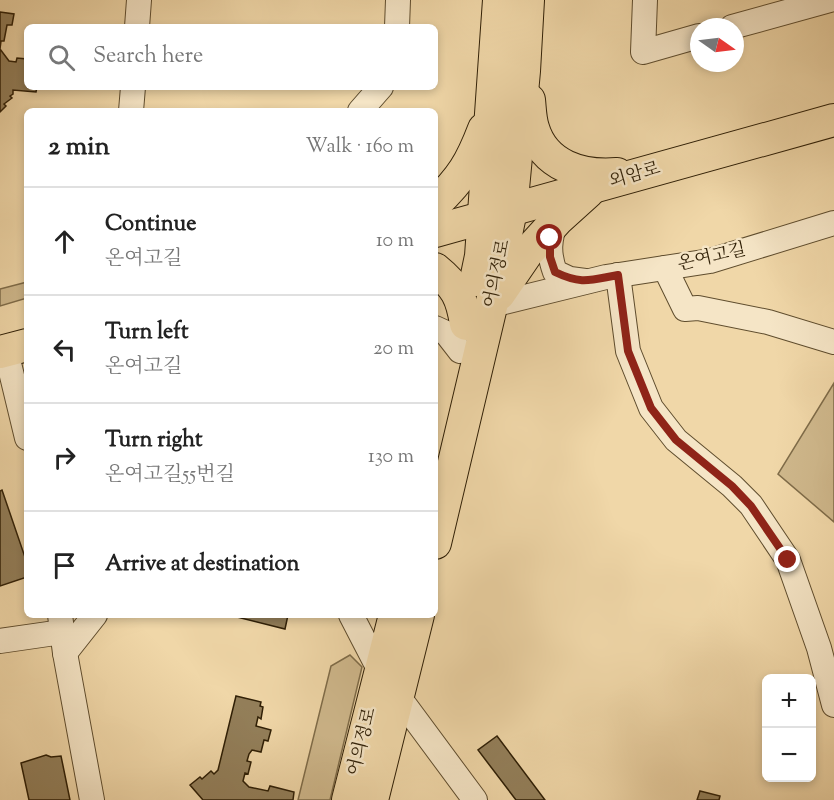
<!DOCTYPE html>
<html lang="en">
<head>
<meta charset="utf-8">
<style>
	:root { --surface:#fff; --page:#f2f2f2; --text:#222; --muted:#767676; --line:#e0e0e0 }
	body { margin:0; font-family:"Sorts Mill Goudy","Noto Serif KR",serif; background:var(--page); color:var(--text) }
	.controls { position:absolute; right:18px; bottom:18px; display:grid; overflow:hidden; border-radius:9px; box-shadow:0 3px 9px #0003 }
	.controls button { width:54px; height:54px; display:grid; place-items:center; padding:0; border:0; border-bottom:2px solid var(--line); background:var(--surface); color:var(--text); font:30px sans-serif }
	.compass { position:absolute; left:690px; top:18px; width:54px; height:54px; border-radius:50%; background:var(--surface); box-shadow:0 3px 9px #0003; rotate:104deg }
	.stop { position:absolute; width:18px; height:18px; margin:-14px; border:4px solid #8f2418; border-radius:50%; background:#fff }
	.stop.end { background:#8f2418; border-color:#fff; box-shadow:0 2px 6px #0008 }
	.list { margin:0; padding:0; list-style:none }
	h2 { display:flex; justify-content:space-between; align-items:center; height:78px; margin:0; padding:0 24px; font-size:26px }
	h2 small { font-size:20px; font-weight:400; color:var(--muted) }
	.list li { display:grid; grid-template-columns:39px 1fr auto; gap:18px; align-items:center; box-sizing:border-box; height:108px; padding:0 24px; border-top:2px solid var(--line) }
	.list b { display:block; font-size:22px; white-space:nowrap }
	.list p { margin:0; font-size:20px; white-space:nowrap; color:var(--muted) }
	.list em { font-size:20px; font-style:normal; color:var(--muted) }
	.icon { flex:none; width:33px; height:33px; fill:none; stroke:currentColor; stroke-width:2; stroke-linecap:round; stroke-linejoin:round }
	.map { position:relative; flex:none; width:834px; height:800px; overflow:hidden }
	.search { position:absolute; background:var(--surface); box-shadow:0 3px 9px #0003; left:24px; top:24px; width:414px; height:66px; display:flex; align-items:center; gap:15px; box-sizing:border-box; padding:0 21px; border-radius:9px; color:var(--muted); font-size:22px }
	.panel { position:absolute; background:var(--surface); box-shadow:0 3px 9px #0003; left:24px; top:108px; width:414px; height:510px; border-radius:9px }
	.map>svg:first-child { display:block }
	.green { fill:#cfb88c; stroke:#7f6c49; stroke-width:1.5 }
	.building { fill:#937f5a; stroke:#2f1f06; stroke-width:1.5 }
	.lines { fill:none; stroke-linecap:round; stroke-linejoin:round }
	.minor-casing { stroke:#5f4d2e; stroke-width:26 }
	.major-casing { stroke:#2f1f06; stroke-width:34 }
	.minor { stroke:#f5e5c6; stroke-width:24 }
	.major { stroke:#f0d7a8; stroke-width:32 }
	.route { stroke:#8f2418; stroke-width:8 }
	.labels { text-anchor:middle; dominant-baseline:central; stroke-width:5; stroke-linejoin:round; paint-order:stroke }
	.street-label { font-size:18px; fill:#2f1f06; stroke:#f5e5c6 }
</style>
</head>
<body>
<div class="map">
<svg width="834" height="800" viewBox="0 0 834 800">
	<rect width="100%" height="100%" fill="#f0d7a8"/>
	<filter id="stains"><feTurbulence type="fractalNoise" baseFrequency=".00333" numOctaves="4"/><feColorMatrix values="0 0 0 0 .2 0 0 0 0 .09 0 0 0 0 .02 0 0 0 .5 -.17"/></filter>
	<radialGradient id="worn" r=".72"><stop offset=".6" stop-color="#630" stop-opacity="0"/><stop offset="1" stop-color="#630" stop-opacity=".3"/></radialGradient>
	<g class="green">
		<path d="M27 282V298L0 306V289Z"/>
		<path d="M834 383V522L778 474Z"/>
		<path d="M350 655 362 667 330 800H298L331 666Z"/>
	</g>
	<g class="building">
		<path d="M0 12 14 14 12 25H7L4 41H1L0 49 9 61 16 62 17 58 27 59V87H42H37L36 92 13 90V94L10 96 12 98 4 104 6 106 0 112Z"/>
		<path d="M2 490 27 563V577L0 586V491Z"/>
		<path d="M229 615H288L285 629Z"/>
		<path d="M236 696 261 702 260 706 263 707 261 719 258 717 256 726 271 730 268 741 264 740 261 752 252 750 249 754 247 761 251 762 248 774 245 773 243 781 249 787 268 791 270 786 294 792 293 800H203L190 785 200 777 202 779 211 771 214 774 218 770Z"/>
		<path d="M497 736 545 800H516L478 750Z"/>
		<path d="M46 755 51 757 61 756 70 800H29L21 763Z"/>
		<path d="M700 791 720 796 719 800H697Z"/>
	</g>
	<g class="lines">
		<defs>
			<g id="minor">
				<path d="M645 0 643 52 699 36"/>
				<path d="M137 27 139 0"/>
				<path d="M397 27 398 0"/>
				<path d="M732 27 830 0"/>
				<path d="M131 111 133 87"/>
				<path d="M360 111 381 87"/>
				<path d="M556 221C549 240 548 253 555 272L570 279 585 281"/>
				<path d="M665 268 685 309 698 308 768 322 834 342"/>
				<path d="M618 275 628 351 651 408 676 440 732 486 751 505 788 560 819 648 834 705"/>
				<path d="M492 305 606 277 710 261 834 223"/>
				<path d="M435 328 446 333 460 351"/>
				<path d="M6 351 27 438"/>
				<path d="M60 615 65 653 92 800"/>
				<path d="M351 615 381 673 475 800"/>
				<path d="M0 641 62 632"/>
				<path d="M65 653 95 615"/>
			</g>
			<g id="major">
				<path d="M529 100C530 109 530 119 533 128 544 166 582 177 617 174"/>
				<path d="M435 204C462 178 471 163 484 129"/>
				<path d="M435 231 834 120"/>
				<path d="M435 269C456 286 462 297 466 324"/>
				<path d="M476 280 481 256 499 0"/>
				<path d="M499 294 527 253 557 220 588 192"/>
				<path d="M0 352 27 345"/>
				<path d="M435 543 493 298 511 210 524 71 528 0"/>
				<path d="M348 800 395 615"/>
				<path d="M372 800 418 615"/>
			</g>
		</defs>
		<use href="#minor" class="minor-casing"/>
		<use href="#major" class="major-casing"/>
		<use href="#minor" class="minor"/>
		<use href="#major" class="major"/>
	</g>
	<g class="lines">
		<path class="route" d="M550 238V257L555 272C582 285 590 280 618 275L628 351 651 408 676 440 732 486 751 506 788 560"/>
	</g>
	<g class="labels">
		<g class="street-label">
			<text transform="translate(635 176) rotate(-16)">외암로</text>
			<text transform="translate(712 258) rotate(-13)">온여고길</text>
			<text transform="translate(498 274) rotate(-78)">어의정로</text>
			<text transform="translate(363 742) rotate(-76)">어의정로</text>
		</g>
	</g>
	<rect width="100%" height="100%" filter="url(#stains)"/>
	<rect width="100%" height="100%" fill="url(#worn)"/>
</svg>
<div class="controls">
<button>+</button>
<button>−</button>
</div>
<svg class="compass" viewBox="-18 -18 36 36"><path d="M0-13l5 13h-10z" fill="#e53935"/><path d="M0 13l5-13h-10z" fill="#767676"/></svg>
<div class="stop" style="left:550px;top:238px"></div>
<div class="stop end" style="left:788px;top:560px"></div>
<div class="search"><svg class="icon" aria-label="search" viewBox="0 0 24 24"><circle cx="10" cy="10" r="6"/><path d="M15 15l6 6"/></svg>Search here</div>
<section class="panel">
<h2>2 min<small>Walk · 160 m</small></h2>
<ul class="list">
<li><svg class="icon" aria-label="ahead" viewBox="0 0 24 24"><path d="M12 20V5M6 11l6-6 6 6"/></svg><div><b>Continue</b><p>온여고길</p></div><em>10 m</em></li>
<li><svg class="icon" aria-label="left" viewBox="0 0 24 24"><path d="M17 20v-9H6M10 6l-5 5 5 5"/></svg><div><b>Turn left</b><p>온여고길</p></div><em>20 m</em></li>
<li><svg class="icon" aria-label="right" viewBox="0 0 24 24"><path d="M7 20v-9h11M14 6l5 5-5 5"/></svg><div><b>Turn right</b><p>온여고길55번길</p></div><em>130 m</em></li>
<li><svg class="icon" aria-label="arrive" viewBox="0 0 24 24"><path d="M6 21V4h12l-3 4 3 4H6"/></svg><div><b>Arrive at destination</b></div></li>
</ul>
</section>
</div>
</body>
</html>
